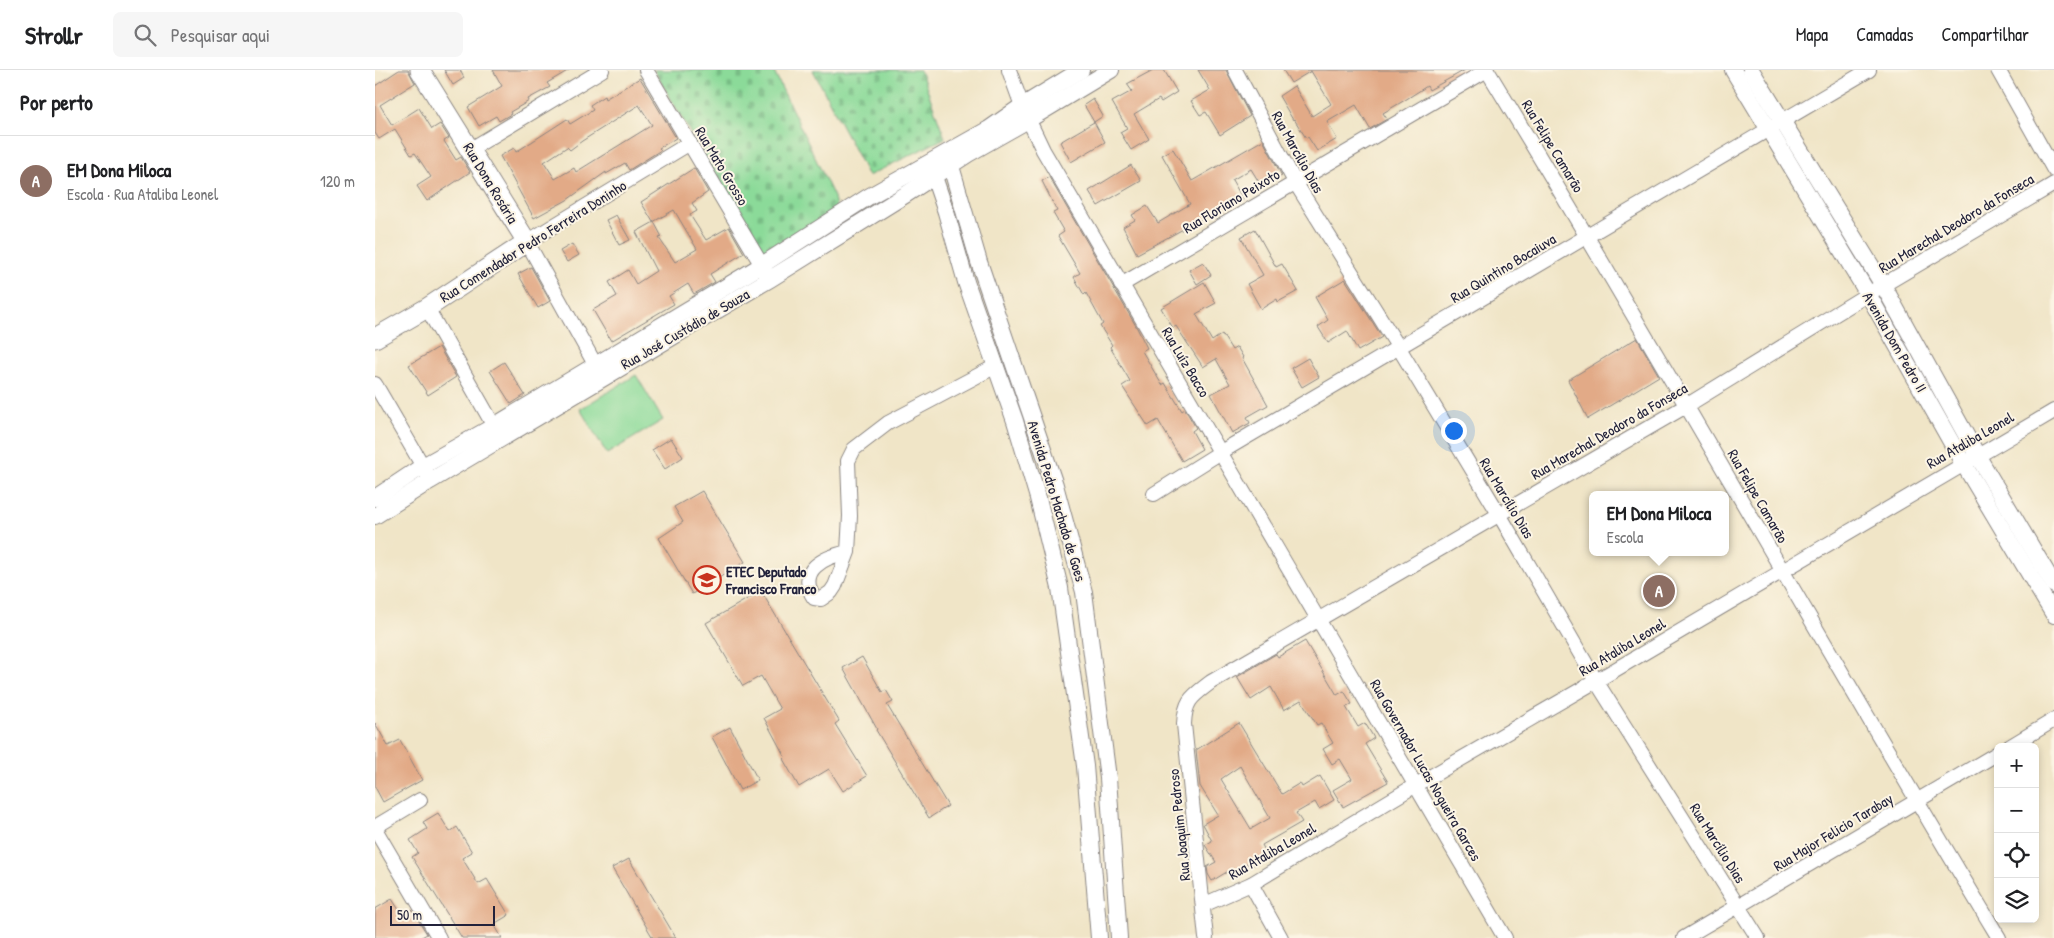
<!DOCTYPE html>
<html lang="pt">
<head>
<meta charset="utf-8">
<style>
	:root { --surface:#fff; --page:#f6f6f6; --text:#202124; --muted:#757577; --line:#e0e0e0; --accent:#7c3aed }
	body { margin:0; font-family:"Patrick Hand",sans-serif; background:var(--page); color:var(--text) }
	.controls { position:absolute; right:15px; bottom:15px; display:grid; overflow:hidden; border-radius:8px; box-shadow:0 2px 8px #0003 }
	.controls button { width:45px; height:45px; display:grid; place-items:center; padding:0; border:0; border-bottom:1px solid var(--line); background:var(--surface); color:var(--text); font:25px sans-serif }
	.scale { position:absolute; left:15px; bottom:12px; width:105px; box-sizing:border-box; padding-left:5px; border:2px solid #22223b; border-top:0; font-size:14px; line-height:18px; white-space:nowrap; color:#22223b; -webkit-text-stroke:4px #fcf5e5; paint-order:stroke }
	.you { position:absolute; left:1078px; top:360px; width:18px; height:18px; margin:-12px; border:4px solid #fff; border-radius:50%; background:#1a73e8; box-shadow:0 0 0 8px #1a73e833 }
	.badge { display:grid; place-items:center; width:32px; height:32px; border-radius:50%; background:var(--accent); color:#fff; font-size:16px; font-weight:700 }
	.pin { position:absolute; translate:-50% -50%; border:2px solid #fff; box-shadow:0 1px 5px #0006 }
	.popup { position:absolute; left:1214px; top:421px; width:140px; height:65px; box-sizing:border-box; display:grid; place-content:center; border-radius:8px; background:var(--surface); filter:drop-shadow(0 1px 4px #0005); font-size:16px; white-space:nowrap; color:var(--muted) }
	.popup b { font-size:19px; color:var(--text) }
	.popup::after { content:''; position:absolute; left:50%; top:100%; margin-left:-10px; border:10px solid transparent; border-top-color:var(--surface) }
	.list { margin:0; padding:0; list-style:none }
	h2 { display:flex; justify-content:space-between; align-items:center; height:65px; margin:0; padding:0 20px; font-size:21px }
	h2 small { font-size:16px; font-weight:400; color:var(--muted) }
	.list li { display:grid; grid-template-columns:32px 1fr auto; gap:15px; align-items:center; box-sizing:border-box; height:90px; padding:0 20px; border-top:1px solid var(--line) }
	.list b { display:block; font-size:19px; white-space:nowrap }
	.list p { margin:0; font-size:16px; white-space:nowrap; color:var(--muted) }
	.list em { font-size:16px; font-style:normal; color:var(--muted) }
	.icon { flex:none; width:28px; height:28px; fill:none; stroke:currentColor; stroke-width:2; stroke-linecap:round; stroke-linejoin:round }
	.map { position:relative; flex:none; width:1679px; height:868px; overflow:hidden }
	header { display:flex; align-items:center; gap:30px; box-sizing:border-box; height:70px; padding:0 25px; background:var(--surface); border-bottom:1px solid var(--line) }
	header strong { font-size:24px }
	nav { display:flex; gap:28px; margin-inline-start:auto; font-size:18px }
	.search { width:350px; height:45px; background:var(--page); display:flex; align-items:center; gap:12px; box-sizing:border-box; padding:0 18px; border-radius:8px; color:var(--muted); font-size:19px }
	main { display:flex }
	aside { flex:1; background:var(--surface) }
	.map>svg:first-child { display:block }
	.green { fill:#8bda99; stroke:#567e6a }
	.cemetery { fill:url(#cemetery-stones); stroke:#567e6a }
	.building { fill:#e2aa87; fill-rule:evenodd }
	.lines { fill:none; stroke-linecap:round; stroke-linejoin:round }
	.minor-casing { stroke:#898481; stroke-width:16 }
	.tertiary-casing { stroke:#898481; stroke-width:18 }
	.secondary-casing { stroke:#898481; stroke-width:21 }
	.minor { stroke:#fff; stroke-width:14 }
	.tertiary { stroke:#fff; stroke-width:16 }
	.secondary { stroke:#fff; stroke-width:19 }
	.labels { text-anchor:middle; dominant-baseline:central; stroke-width:4; stroke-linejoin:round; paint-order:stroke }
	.street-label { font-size:15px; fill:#22223b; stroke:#fcf5e5 }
	.poi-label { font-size:15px; font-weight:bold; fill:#22223b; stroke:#fcf5e5; text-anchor:start }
</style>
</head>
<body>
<header>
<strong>Strollr</strong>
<div class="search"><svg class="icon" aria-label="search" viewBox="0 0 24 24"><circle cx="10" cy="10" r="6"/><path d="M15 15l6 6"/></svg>Pesquisar aqui</div>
<nav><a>Mapa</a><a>Camadas</a><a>Compartilhar</a></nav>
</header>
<main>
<aside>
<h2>Por perto<small></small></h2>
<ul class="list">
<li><span class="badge" style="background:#8d6e63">A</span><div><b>EM Dona Miloca</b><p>Escola · Rua Ataliba Leonel</p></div><em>120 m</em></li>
</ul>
</aside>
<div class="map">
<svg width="1679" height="868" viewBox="0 0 1679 868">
	<defs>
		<pattern id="cemetery-stones" width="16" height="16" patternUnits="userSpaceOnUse" patternTransform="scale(1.25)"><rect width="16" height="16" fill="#8bda99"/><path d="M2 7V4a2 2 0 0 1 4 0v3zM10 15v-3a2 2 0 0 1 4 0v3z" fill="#78bb85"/></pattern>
	</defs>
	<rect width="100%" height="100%" fill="#fcf5e5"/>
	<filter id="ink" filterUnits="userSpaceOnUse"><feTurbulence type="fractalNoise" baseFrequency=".02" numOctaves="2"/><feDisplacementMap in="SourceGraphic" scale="10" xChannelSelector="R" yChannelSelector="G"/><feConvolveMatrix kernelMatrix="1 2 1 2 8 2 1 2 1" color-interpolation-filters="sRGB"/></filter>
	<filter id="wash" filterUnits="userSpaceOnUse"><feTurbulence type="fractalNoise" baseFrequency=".0096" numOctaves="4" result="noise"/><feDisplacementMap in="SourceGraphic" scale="20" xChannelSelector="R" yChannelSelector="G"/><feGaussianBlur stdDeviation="1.12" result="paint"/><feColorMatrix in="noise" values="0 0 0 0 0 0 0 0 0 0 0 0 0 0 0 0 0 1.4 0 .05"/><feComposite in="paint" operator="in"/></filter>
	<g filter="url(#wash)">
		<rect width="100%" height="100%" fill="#f0e5c7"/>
		<path class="green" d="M261 305 288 350 232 384 205 339Z"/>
		<g class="cemetery">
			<path d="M279 0H401L399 2 459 127 462 142 385 183Z"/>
			<path d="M438 0H545L570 68 493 106Z"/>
		</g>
		<g id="blocks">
			<g class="building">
				<path d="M24 0H33L40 13 5 35 17 55 44 38 57 59 65 54 74 68 69 71 81 90 86 87 95 102 52 131 42 116 56 107 40 83 36 85 20 59 4 69 0 63V16Z"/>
				<path d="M69 0H85L89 8 78 15Z"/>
				<path d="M118 0H194L172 13 175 17 153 29 154 31 135 42 136 44 124 51 121 46 104 56 93 37 127 16Z"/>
				<path d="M778 0H789L802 22 786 32 784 29 759 44 774 69 756 80 745 62 752 58 737 32 757 21 752 14Z"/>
				<path d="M823 0H851L875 46 845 65 831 42 825 45 816 31 835 20Z"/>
				<path d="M908 0H1090L1054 20 1052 16 1030 30 1008 43 1012 49 995 59 981 35 952 52 962 69 942 81 933 67 931 68 919 49 918 50 904 26 919 16 937 46 956 34 936 1 916 13Z"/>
				<path d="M265 8 301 68 284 78 286 80 254 100 250 93 231 104V102L192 130 159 148 125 86 139 78 141 82 192 49 195 54 218 40 215 35 229 26 230 29ZM264 35 277 55 201 102 199 98 180 109 169 92 192 77 195 80 207 71Z"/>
				<path d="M718 29 728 46 719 52 709 35Z"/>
				<path d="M719 52 730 72 696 92 685 72Z"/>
				<path d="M888 70 907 106 887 117 876 99 857 110 868 129 853 139 851 136 762 184 748 157 760 150 757 145 772 136 783 153 815 134 787 85 798 79 817 111Z"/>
				<path d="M756 95 766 111 723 136 714 121Z"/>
				<path d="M319 98 333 122 317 133 322 141 315 145 331 170 354 157 369 183 335 204 340 212 319 224 313 214 294 226 299 234 236 271 218 240 242 226 234 212 253 200 261 214 281 201 261 162 279 152 287 167 284 168 300 192 322 179 299 140 278 152 266 132Z"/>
				<path d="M674 107 761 256 772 278 767 281 787 315 790 313 807 341 810 339 821 358 817 361 827 379 807 391 783 350 773 356 747 316 755 311 735 277 737 275 725 256 728 254 711 223 709 225 699 207 705 203 683 166 689 162 678 143 682 141 667 111Z"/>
				<path d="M241 145 255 170 244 175 231 150Z"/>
				<path d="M880 159 901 197 907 194 923 221 903 232 902 229 886 239 872 214 888 205 866 167Z"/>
				<path d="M197 174 204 185 192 192 185 181Z"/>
				<path d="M828 192 836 205 822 214 814 200Z"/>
				<path d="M156 197 175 231 163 238 143 204Z"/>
				<path d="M970 209 1007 267 983 281 972 261 953 273 943 257 953 250 940 227Z"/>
				<path d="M829 212 841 233 821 244 837 271 847 264 857 280 862 277 868 287 867 288 893 335 872 347 875 353 857 363 836 324 855 314 841 289 828 297 801 256 798 258 786 238Z"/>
				<path d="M1262 268 1284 306 1213 349 1193 310Z"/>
				<path d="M64 277 81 307 53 325 34 295Z"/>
				<path d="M933 288 944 307 927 317 916 298Z"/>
				<path d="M129 292 150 325 136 334 115 301Z"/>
				<path d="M296 368 308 387 290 399 277 380Z"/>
				<path d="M327 421 370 492 317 524 284 468 308 452 299 437Z"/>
				<path d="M386 521 464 651 460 654 492 706 468 721 454 699 424 717 408 689 410 687 389 648 405 639 386 606 368 616 331 553Z"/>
				<path d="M930 571 962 625 969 621 977 634 971 637 983 657 990 653 999 668 990 674 1013 712 968 737 958 720 977 709 965 689 957 694 948 679 958 673 946 653 942 655 926 630 909 640 896 617 876 630 862 607 901 584 903 587Z"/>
				<path d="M487 587 507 622 511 620 518 632 512 635 573 736 554 748 501 660 502 659 468 598Z"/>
				<path d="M0 653 13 676 25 670 47 710 8 732 0 717Z"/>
				<path d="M864 653 907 724 925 713 927 717 945 706 959 730 944 739 940 732 921 743 927 752 887 775 893 786 875 797 872 793 857 802 855 800 837 811 833 804 832 797 841 792 830 775 837 771 828 754 843 745 825 716 821 680ZM865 696 895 748 876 759 846 709Z"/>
				<path d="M355 657 383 710 365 720 337 667Z"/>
				<path d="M63 743 75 762 82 757 97 782 87 788 103 814 112 809 134 845 119 854 127 868H87L37 787 43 783 35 770 52 759 48 752Z"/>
				<path d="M254 789 301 868H278L237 798Z"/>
				<path d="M17 829 28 846 37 840 52 864 45 868H0V839Z"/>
			</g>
		</g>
	</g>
	<g filter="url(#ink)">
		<use href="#blocks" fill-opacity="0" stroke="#898481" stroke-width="1"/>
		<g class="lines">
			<defs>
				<g id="minor">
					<path d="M271 0 392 204"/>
					<path d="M634 0 647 36 668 80 1130 868"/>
					<path d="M860 0 920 112 1024 278 1124 444 1221 611 1383 868"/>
					<path d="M1112 0C1287 287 1450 580 1624 868"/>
					<path d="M1623 0 1679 100"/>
					<path d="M96 79 227 0"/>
					<path d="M746 215 1112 0"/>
					<path d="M52 238 124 365"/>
					<path d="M226 305 152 172 315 73"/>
					<path d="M0 314 53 405"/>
					<path d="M779 424 846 382 1494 0"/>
					<path d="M473 482C449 487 421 500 439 528L446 529 456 522 460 516 473 482 475 446 473 391 479 379 513 353 621 296"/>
					<path d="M1634 677 1679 650"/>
					<path d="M0 757 45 730"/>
					<path d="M0 759 64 868"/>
					<path d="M876 814 906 868"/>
					<path d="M828 835 876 814 1041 715 1221 611 1679 341"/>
					<path d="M831 868 809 654C810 629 818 626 836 612L1311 336 1493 224 1679 114"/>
					<path d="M1309 868 1623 683"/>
				</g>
				<g id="tertiary">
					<path d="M1358 0 1493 224 1588 393 1679 545"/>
					<path d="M1376 0 1508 215 1602 385 1679 515"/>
					<path d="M573 86 604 192 680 415 709 522 733 708 744 868"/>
					<path d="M555 95 571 142 591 212 640 351 663 428 685 518 710 696 724 868"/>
					<path d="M0 428 48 396 119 356 387 195 493 127 614 59 647 36 706 0"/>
					<path d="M0 446 55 411 395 209 530 125 593 84 653 50 736 0"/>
				</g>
				<path id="secondary" d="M0 268 52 238 152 172 45 0"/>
			</defs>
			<use href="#minor" class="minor-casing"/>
			<use href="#tertiary" class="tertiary-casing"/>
			<use href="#secondary" class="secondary-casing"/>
			<use href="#minor" class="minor"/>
			<use href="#tertiary" class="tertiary"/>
			<use href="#secondary" class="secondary"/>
		</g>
	</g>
	<defs>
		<symbol id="university-ring" viewBox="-11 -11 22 22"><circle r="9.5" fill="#fcf5e5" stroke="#c8321e" stroke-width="1.5"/><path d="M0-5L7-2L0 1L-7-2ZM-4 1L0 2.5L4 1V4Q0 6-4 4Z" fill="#c8321e"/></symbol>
	</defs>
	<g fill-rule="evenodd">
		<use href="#university-ring" x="316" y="494" width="32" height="32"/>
	</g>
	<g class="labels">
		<g class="street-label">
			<text transform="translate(1178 76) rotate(59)">Rua Felipe Camarão</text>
			<text transform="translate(923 82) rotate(61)">Rua Marcílio Dias</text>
			<text transform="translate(347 96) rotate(59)">Rua Mato Grosso</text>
			<text transform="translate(116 113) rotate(59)">Rua Dona Rosária</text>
			<text transform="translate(856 131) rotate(-31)">Rua Floriano Peixoto</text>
			<text transform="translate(1581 153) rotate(-31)">Rua Marechal Deodoro da Fonseca</text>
			<text transform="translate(158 171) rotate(-32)">Rua Comendador Pedro Ferreira Doninho</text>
			<text transform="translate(1128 198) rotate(-31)">Rua Quintino Bocaiuva</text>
			<text transform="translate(310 259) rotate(-30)">Rua José Custódio de Souza</text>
			<text transform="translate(1520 272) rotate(60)">Avenida Dom Pedro II</text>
			<text transform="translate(811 292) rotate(59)">Rua Luíz Bacco</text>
			<text transform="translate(1234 361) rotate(-30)">Rua Marechal Deodoro da Fonseca</text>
			<text transform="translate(1595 370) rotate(-30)">Rua Ataliba Leonel</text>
			<text transform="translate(1383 426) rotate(60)">Rua Felipe Camarão</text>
			<text transform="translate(1132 428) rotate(59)">Rua Marcílio Dias</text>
			<text transform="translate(682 431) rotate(73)">Avenida Pedro Machado de Goes</text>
			<text transform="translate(1247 577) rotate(-31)">Rua Ataliba Leonel</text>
			<text transform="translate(1051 700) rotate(60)">Rua Governador Lucas Nogueira Garces</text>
			<text transform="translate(804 755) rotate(-96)">Rua Joaquim Pedroso</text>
			<text transform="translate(1458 762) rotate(-31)">Rua Major Felicio Tarabay</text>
			<text transform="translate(1343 773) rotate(58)">Rua Marcílio Dias</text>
			<text transform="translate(897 781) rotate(-30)">Rua Ataliba Leonel</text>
		</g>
		<g class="poi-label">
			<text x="351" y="501">ETEC Deputado<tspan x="351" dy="17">Francisco Franco</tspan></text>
		</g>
	</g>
</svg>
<div class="controls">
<button>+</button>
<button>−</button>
<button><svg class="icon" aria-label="locate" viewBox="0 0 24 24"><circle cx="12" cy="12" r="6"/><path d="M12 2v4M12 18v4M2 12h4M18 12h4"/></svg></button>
<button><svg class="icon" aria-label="layers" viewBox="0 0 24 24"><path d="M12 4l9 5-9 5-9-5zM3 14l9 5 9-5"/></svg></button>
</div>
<div class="scale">50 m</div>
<div class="you"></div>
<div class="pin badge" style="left:1284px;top:521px;background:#8d6e63">A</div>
<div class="popup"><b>EM Dona Miloca</b>Escola</div>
</div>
</main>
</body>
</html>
